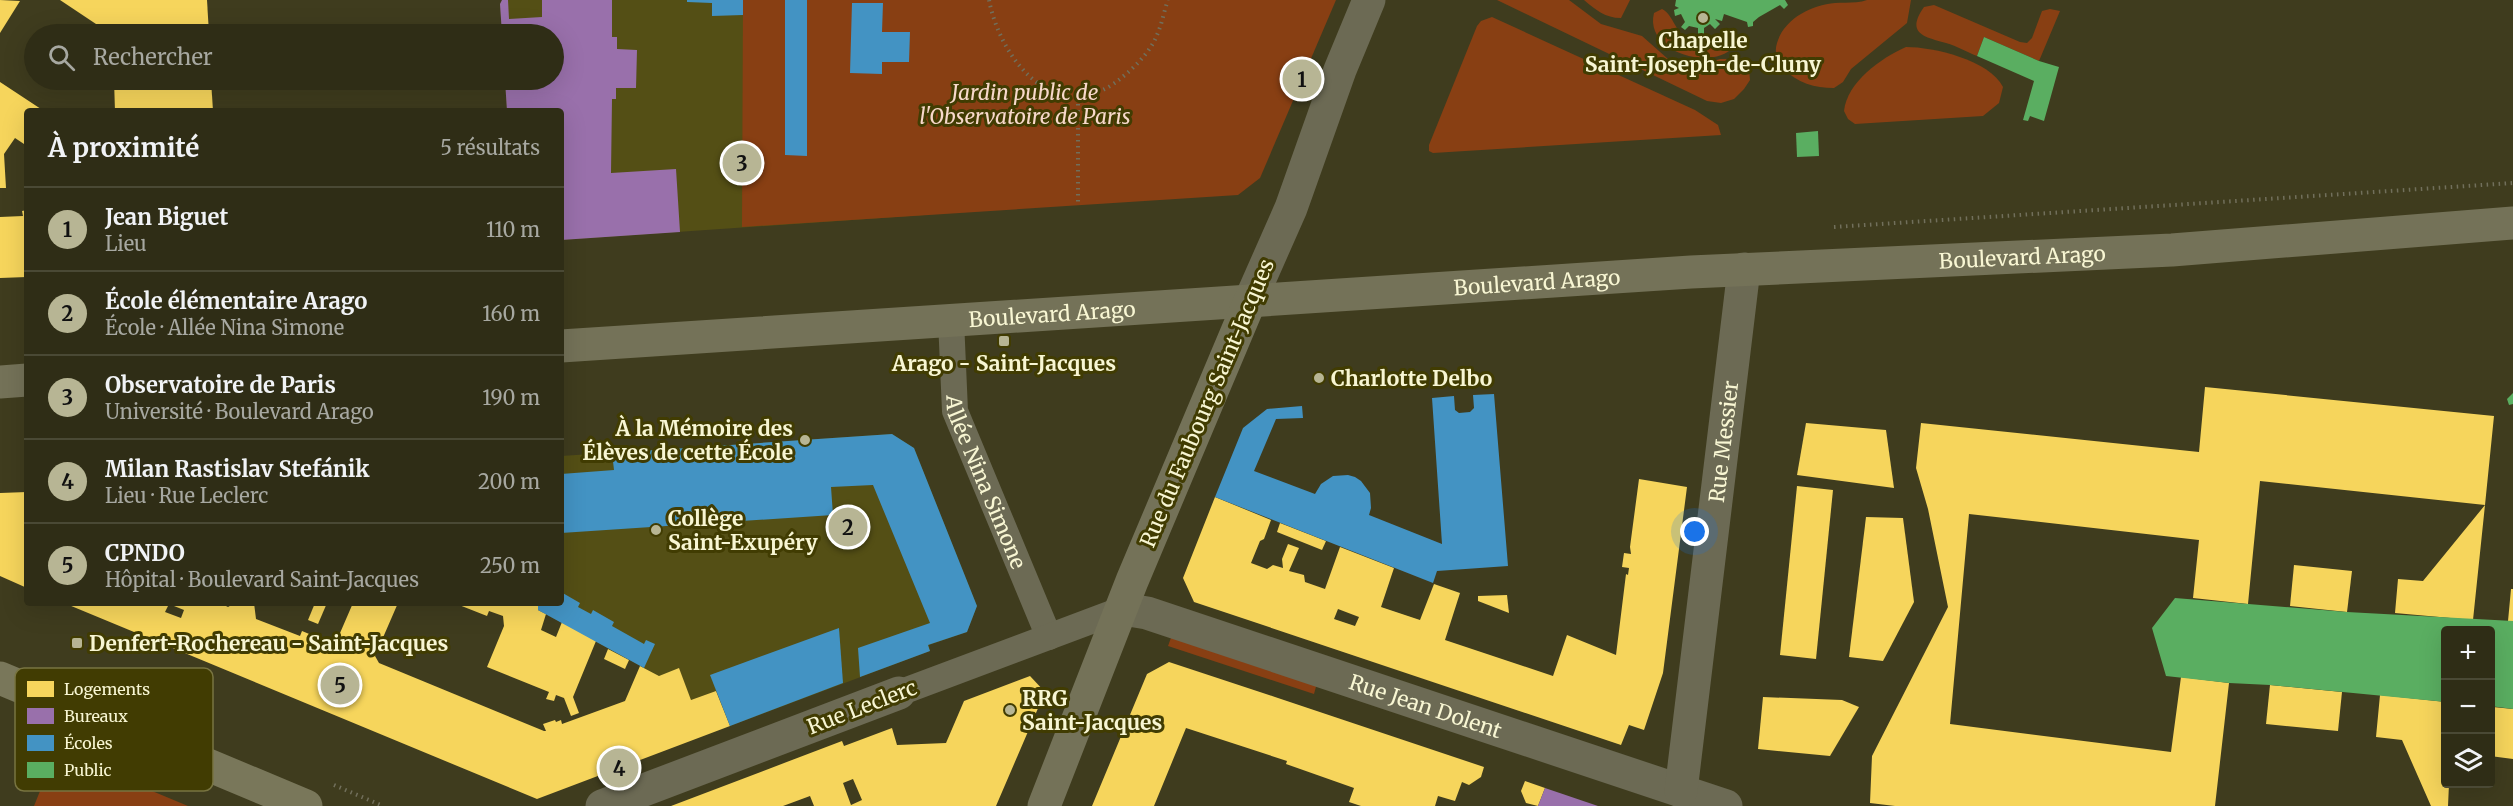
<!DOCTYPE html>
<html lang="fr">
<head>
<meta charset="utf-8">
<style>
	:root { --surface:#2f2d16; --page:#3b3923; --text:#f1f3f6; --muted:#a7a8a1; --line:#4a4935; --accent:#b7b594 }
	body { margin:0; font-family:Merriweather,serif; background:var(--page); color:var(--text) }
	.controls { position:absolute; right:18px; bottom:18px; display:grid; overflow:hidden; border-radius:6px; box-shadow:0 6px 24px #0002 }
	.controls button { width:54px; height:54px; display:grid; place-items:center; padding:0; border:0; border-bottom:2px solid var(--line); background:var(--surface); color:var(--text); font:30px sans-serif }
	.you { position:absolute; left:1695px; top:532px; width:21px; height:21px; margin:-15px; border:4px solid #fff; border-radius:50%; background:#1a73e8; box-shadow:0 0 0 9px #1a73e833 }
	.badge { display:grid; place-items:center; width:39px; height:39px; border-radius:50%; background:var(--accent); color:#111; font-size:20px; font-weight:700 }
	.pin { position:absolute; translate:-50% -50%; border:3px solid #fff; box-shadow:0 2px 6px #0006 }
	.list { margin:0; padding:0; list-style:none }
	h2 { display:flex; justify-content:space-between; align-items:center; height:78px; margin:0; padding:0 24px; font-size:26px }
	h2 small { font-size:20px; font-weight:400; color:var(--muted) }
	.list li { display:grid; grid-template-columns:39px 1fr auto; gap:18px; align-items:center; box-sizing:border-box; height:84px; padding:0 24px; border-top:2px solid var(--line) }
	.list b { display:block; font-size:22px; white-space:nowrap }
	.list p { margin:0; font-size:20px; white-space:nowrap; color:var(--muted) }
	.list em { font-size:20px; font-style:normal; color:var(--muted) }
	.icon { flex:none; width:33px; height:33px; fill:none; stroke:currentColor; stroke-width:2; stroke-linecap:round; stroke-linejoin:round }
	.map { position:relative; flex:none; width:2513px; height:806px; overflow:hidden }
	.search { position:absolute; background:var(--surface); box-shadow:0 6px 24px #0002; left:24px; top:24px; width:540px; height:66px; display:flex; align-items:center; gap:15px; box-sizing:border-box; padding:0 21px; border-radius:33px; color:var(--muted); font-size:22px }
	.panel { position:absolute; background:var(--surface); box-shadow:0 6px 24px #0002; left:24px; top:108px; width:540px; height:498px; border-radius:6px }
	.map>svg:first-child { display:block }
	.built { fill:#544f15 }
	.green { fill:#883f13 }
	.homes { fill:#f6d55c; fill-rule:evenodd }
	.offices { fill:#9970ab }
	.schools { fill:#4393c3 }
	.public { fill:#5aae61 }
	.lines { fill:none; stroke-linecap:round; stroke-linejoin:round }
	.path { stroke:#716f5b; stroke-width:4; stroke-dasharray:1.5 4.5; stroke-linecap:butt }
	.pedestrian { stroke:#6c6a54; stroke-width:26 }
	.minor { stroke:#6c6a54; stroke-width:33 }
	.secondary { stroke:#747258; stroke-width:33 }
	.primary { stroke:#79775a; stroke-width:33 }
	.poi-dot { fill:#b7b594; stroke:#413c02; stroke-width:2 }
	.labels { text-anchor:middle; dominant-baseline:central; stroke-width:6; stroke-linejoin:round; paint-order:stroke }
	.poi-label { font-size:21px; font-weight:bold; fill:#f8f6d3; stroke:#413c02; text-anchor:start }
	.park-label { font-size:21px; font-style:italic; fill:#f8d9cb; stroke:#413c02 }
	.street-label { font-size:21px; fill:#f8f6d3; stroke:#413c02 }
	.key { fill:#413c02; stroke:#787441; stroke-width:1.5 }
	.key-label { font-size:16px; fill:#f8f6d3 }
</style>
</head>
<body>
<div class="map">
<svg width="2513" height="806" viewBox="0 0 2513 806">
	<rect width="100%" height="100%" fill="#3f3c1e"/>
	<g class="built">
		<path d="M502 0H918L925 215 561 240V111H507L505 80H554V34H502L500 4Z"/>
		<path d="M892 434 914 448 977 606 967 632 929 645 930 651 730 726 716 691 691 700 679 669 659 676 538 610 561 603V456Z"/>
	</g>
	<g class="green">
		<path d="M743 0H1336L1260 178 1238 195 742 227Z"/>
		<path d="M1497 0H1569L1601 24 1642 36 1668 59 1694 67 1720 59H1738L1744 62 1749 69 1750 80 1744 89 1734 99 1721 103 1707 101Z"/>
		<path d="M1584 0H1630L1621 18C1605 18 1596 10 1584 0Z"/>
		<path d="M1867 0H1911L1907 23 1851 69 1843 82 1834 88C1815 88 1797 83 1783 68 1777 62 1774 52 1777 43 1784 19 1811 5 1835 3 1845 2 1857 4 1867 0Z"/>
		<path d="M1934 5 2020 42 2027 43 2032 38 2042 11 2050 9 2060 11 2039 61 1984 37 1977 56C1967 52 1957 46 1946 43 1925 37 1905 34 1924 7Z"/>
		<path d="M1662 9C1674 15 1675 34 1690 40 1705 45 1718 32 1732 37L1734 47C1710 72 1644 51 1654 13Z"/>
		<path d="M1492 17 1695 110 1718 125 1721 135 1433 153 1429 151V145L1477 26 1481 21Z"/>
		<path d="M1906 47C1934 47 1989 60 2003 87L1999 103 1983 116 1855 124 1848 119 1844 111C1847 82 1881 58 1906 47Z"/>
		<path d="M1172 635 1317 683 1314 694 1168 646Z"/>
		<path d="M50 766 103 788 109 773 188 806H34Z"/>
	</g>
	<g class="homes">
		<path d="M0 0 20 1 0 33Z"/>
		<path d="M60 0H207L209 34H111Z"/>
		<path d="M114 80H211L213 111H115Z"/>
		<path d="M0 82 44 111H27V146L15 138 4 154 6 188H0Z"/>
		<path d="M27 210V277L0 278V217L23 216 22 211Z"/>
		<path d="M2205 387 2494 416 2485 505 2260 481 2248 604 2193 598 2199 540 1969 514 1950 724 2171 752 2181 677 2229 683 2215 806H1895L1870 803 1872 756 1948 607 1928 509 1916 468 1921 423 2199 452Z"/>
		<path d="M1806 423 1886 430 1894 488 1797 475Z"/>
		<path d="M1639 479 1687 487 1663 673 1644 730 1629 725 1621 745 1194 602 1183 578 1215 497 1271 520 1264 539 1260 541 1251 563 1267 569 1273 565 1283 568 1282 559 1288 544 1299 548 1289 571 1304 575 1305 582 1325 589 1340 547 1394 568 1381 607 1420 620 1434 584 1460 593 1445 640 1553 676 1567 635 1616 655 1626 574 1628 575 1629 568 1622 567 1624 553 1631 554 1630 547ZM1338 609 1359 617 1355 626 1334 619Z"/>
		<path d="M1797 486 1833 490 1816 659 1780 655Z"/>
		<path d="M27 492V588L0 576V493Z"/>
		<path d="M2485 505 2473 620 2395 613 2398 579 2423 581Z"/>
		<path d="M1866 517 1903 518 1914 602 1883 661 1849 657Z"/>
		<path d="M1280 523 1326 541 1322 550 1277 532Z"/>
		<path d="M2294 565 2352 571 2347 612 2290 606Z"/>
		<path d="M2511 589H2513V621H2508Z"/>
		<path d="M1507 595 1509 613 1478 601V596Z"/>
		<path d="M64 603H220L228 607 235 603H254L256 619 300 636 302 631 331 643 337 640 353 603H398L375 656 379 663 544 731H546L543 724 555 720 556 722 561 720 562 724 625 701 640 666 659 676 679 668 691 700 716 691 730 726 537 799ZM169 604 184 610 181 618 165 612Z"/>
		<path d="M315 603H327L318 624 308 620Z"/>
		<path d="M454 603H538V610L546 614 541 630 556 637 562 622 596 641 573 697 579 713 571 716 564 698 556 695 554 701 546 699 549 692 487 667 504 626 503 616 489 611 487 616Z"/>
		<path d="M608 649 629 660 625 669 604 659Z"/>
		<path d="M1169 662 1275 697 1484 767 1481 777 1469 785 1462 782 1455 801 1438 796 1435 806H1361L1349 802 1354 788 1286 764 1287 761 1186 728 1154 806H1092L1147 674Z"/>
		<path d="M1030 676 1045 692 996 806H814L810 796 783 806H671L842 741 844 746 892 728 897 745 946 743 964 701ZM853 779 862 800 851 805 843 783Z"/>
		<path d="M2270 685 2342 692 2338 731 2266 724Z"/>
		<path d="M2380 695 2446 702V784H2449L2448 806H2431L2402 740 2376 737Z"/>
		<path d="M1763 697 1842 700 1859 707 1830 756 1758 749Z"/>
		<path d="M2493 707 2513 709V759L2490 756Z"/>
		<path d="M1525 781 1545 788 1538 806 1526 803 1521 791Z"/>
	</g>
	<g class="offices">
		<path d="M502 0H508L509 19 542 17V0H612V37H617V49L637 50 636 88H616V99H612L611 173 676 169 680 232 561 240V111H507L505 80H554V34H502L500 4Z"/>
		<path d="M1545 788 1598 806H1538Z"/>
	</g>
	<g class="schools">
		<path d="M687 0H743V15L712 16V3L687 2Z"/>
		<path d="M785 0H807V156L785 155Z"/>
		<path d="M852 3H883L882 32H910L909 62H882V74L850 73Z"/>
		<path d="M1494 394 1508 566 1437 571 1433 583 1215 497 1243 428 1267 409 1302 406 1303 418 1276 419 1254 471 1315 494 1321 484 1333 476 1348 475 1355 477 1361 481 1370 493 1371 508 1369 515 1442 544 1432 398 1454 396 1455 410 1459 413 1470 412 1474 408 1473 395Z"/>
		<path d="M892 434 914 448 977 606 967 632 928 645 930 651 860 677 858 648 930 623 873 485 831 487 833 515 561 533V474L614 470 612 453Z"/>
		<path d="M561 592 580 603 578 607 591 614 593 610 614 622 612 626 644 644 646 640 655 644 644 668 538 610V603H561Z"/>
		<path d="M839 628 843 683 730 726 710 675Z"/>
	</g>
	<g class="public">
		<path d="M1676 0H1785L1788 5 1784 9 1780 5 1759 17 1753 22V26L1748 27 1747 22 1724 14 1722 21 1715 19 1720 24 1715 29 1710 24 1704 28V34L1698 35V28L1689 26 1685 30 1681 27 1685 22 1681 14 1675 16 1674 10 1679 8 1675 6Z"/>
		<path d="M1984 37 2039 61 2059 67 2044 121 2030 116 2028 121 2023 120 2034 81 1977 56Z"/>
		<path d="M1818 131 1819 156 1797 157 1796 133Z"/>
		<path d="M2513 393V404L2509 405 2507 399Z"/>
		<path d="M2175 598 2347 612 2513 621V709L2490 706V630H2446V702L2270 685 2229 683 2166 676 2152 628Z"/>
	</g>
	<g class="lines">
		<g class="path">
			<path d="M989 0C1002 66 1062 132 1126 74 1138 64 1151 50 1157 35 1162 24 1164 11 1168 0"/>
			<path d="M1078 98V206"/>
			<path d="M1834 227 2513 183"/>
			<path d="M334 785 383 806"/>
		</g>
		<g class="pedestrian">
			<path id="s1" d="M951 320 955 411 1049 637"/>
			<path d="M899 693 1123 609"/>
		</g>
		<g class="minor">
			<path d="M1250 301 1291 208 1340 70 1369 0"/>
			<path id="s2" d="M1123 609 1147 613 1726 806"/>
			<path id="s3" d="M1681 791 1744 269"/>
			<path d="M602 806 899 693"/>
		</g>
		<g class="secondary">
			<path id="s4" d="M561 346 1691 272 2172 250 2513 223"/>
			<path d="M0 382 27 380"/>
			<path d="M1044 806 1132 581 1250 301"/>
		</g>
		<path class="primary" d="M0 678 306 806"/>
	</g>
	<g class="poi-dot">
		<circle cx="1703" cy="18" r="6"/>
		<rect x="998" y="335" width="12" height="12" rx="3"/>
		<circle cx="1319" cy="378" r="6"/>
		<circle cx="805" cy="440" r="6"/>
		<circle cx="656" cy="530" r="6"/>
		<rect x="71" y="637" width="12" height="12" rx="3"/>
		<circle cx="1010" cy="710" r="6"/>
	</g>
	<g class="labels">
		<g class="poi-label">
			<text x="1703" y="40" text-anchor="middle">Chapelle<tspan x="1703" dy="24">Saint-Joseph-de-Cluny</tspan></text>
			<text x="1004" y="363" text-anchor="middle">Arago - Saint-Jacques</text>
			<text x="1331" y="378">Charlotte Delbo</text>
			<text x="793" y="428" text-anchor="end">À la Mémoire des<tspan x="793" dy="24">Élèves de cette École</tspan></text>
			<text x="668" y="518">Collège<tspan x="668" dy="24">Saint-Exupéry</tspan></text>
			<text x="89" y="643">Denfert-Rochereau - Saint-Jacques</text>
			<text x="1022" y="698">RRG<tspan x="1022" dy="24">Saint-Jacques</tspan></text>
		</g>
		<g class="park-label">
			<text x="1025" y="92">Jardin public de<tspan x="1025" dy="24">l'Observatoire de Paris</tspan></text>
		</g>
		<g class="street-label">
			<text stroke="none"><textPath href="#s4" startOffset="1464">Boulevard Arago</textPath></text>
			<text stroke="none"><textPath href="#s4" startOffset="978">Boulevard Arago</textPath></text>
			<text stroke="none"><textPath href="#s4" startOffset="492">Boulevard Arago</textPath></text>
			<text transform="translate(1207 403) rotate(-67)">Rue du Faubourg Saint-Jacques</text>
			<text stroke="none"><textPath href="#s3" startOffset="352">Rue Messier</textPath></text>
			<text stroke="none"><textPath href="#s1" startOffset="168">Allée Nina Simone</textPath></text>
			<text stroke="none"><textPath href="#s2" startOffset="318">Rue Jean Dolent</textPath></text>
			<text transform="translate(862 707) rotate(-21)">Rue Leclerc</text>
		</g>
	</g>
	<rect x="15" y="668" width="198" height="123" rx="9" class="key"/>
	<rect x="27" y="681" width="27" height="16" fill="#f6d55c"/>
	<rect x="27" y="708" width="27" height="16" fill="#9970ab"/>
	<rect x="27" y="735" width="27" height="16" fill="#4393c3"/>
	<rect x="27" y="762" width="27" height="16" fill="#5aae61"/>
	<g class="key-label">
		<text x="64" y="695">Logements</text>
		<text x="64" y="722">Bureaux</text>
		<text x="64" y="749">Écoles</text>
		<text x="64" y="776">Public</text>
	</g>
</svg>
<div class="controls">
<button>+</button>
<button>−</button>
<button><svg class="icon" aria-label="layers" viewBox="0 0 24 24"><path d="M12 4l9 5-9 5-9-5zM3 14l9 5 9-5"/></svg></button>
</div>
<div class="you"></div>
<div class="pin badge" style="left:1302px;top:79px">1</div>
<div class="pin badge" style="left:848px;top:527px">2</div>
<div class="pin badge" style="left:742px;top:163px">3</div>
<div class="pin badge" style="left:619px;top:768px">4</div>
<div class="pin badge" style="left:340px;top:685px">5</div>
<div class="search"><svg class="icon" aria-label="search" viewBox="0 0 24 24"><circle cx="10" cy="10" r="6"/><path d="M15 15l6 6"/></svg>Rechercher</div>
<section class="panel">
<h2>À proximité<small>5 résultats</small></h2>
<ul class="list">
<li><span class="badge">1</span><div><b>Jean Biguet</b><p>Lieu</p></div><em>110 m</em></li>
<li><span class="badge">2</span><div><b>École élémentaire Arago</b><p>École · Allée Nina Simone</p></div><em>160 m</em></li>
<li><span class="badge">3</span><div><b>Observatoire de Paris</b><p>Université · Boulevard Arago</p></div><em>190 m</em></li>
<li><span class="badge">4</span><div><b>Milan Rastislav Stefánik</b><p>Lieu · Rue Leclerc</p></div><em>200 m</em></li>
<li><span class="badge">5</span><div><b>CPNDO</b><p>Hôpital · Boulevard Saint-Jacques</p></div><em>250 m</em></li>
</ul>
</section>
</div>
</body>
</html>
